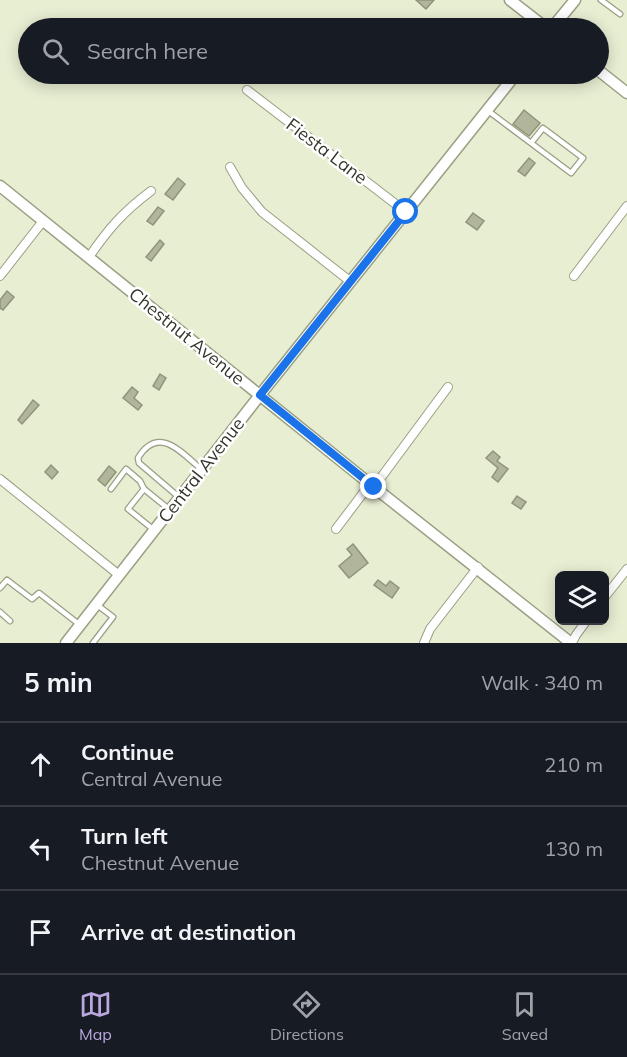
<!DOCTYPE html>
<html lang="en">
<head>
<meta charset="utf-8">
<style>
	:root { --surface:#171b24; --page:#242831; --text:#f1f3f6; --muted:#9ea1a6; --line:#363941; --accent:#baa7df }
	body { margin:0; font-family:Mulish,sans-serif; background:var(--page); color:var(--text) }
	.controls { position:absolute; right:18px; bottom:18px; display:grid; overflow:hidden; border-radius:9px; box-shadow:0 3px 15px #0003 }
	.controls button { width:54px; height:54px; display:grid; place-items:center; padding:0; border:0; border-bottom:2px solid var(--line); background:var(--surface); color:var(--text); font:30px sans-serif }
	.stop { position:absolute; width:18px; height:18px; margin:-14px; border:4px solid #1a73e8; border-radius:50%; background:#fff }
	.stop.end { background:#1a73e8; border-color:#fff; box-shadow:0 2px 6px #0008 }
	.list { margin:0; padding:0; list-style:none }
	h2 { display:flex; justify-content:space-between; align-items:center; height:78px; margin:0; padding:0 24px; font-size:26px }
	h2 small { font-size:20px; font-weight:400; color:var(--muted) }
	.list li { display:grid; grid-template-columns:39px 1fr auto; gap:18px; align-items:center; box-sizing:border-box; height:84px; padding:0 24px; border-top:2px solid var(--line) }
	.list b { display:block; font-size:22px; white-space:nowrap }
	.list p { margin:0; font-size:20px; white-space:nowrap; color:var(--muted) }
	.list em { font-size:20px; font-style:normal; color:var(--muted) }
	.icon { flex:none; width:33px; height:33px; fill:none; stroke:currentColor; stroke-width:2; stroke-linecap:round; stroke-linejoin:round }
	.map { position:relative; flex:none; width:627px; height:643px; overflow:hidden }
	.search { position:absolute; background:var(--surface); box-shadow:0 3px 15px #0003; left:18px; right:18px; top:18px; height:66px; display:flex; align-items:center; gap:15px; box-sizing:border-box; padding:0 21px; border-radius:33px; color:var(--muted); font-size:22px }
	.sheet { height:330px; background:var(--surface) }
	nav { display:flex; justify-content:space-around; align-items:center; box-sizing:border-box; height:84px; border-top:2px solid var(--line); background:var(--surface); font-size:16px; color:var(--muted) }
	nav a { display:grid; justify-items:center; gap:3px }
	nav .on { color:var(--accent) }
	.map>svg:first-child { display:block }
	.building { fill:#b1b69b; stroke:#8f947a; stroke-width:1.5 }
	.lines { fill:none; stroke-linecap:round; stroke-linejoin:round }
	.service-casing { stroke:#999f84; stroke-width:7 }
	.minor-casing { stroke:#999f84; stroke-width:10 }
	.tertiary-casing { stroke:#999f84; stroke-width:13 }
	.service { stroke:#fff; stroke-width:4.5 }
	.minor { stroke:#fff; stroke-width:8 }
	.tertiary { stroke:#fff; stroke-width:10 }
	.route { stroke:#1a73e8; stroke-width:8 }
	.labels { text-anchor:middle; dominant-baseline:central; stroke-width:5; stroke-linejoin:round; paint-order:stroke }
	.street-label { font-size:18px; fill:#34362b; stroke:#fff }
</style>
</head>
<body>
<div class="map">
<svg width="627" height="643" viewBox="0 0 627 643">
	<rect width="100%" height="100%" fill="#e8eed2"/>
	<g class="building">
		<path d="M416 0H434L426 9Z"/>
		<path d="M524 110 540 123 529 136 513 124Z"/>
		<path d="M529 158 535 163 525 176 518 171Z"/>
		<path d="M178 178 185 184 173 200 165 194Z"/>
		<path d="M158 207 164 211 153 225 147 221Z"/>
		<path d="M473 213 484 221 477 230 466 222Z"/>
		<path d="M160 240 164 244 151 261 146 257Z"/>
		<path d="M7 291 14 297 3 310 0 308V300Z"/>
		<path d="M160 374 166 378 159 390 153 386Z"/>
		<path d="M132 387 138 392 134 398 142 405 138 410 123 398Z"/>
		<path d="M33 400 39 405 22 424 18 420Z"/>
		<path d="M493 451 500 457 497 461 508 469 498 482 492 477 498 468 486 458Z"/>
		<path d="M51 465 58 472 52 479 45 472Z"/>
		<path d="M109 466 116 472 105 486 98 480Z"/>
		<path d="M517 496 526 502 521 509 512 503Z"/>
		<path d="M353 544 368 563 349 578 339 566 352 555 347 549Z"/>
		<path d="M378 580 386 586 390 581 399 588 392 598 374 585Z"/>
	</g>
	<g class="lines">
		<defs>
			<g id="service">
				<path d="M601 0 620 14"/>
				<path d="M487 110 571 173 583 158 543 128 531 143"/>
				<path d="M111 489 126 469 140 481 144 489 170 510"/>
				<path d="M144 489 128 509 154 530"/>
				<path d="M180 498 139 463 138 458C158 425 180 451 201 469"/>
				<path d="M0 588 7 580 32 599 39 593 80 625"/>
				<path d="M0 612 10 621"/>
				<path d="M93 643 113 617 96 604"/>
			</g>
			<g id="minor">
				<path d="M247 90 406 212"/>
				<path d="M230 167 242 188 262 212 351 282"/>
				<path d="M89 257C109 228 123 212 151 191"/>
				<path d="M0 276 43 221"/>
				<path d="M574 276 627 206"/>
				<path d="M0 479 119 575"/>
				<path d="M374 487 448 387"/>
				<path d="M336 529 370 484"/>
				<path d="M604 598 627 569"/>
				<path d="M424 643 430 629 478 567"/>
				<path d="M572 643 576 635 587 620"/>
			</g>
			<g id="tertiary">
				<path d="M510 0 546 28"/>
				<path d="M552 28 575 0"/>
				<path d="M598 70 627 93"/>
				<path d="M0 186 370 484 571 643"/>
				<path d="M66 643 260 395 516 74"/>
			</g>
		</defs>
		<use href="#service" class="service-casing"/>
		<use href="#minor" class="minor-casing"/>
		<use href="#tertiary" class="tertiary-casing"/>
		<use href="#service" class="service"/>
		<use href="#minor" class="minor"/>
		<use href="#tertiary" class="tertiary"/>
	</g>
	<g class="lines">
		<path class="route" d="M374 487 260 395 406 212"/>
	</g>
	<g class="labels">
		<g class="street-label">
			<text transform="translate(327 151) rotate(37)">Fiesta Lane</text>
			<text transform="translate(187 336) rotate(39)">Chestnut Avenue</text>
			<text transform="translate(201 470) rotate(-52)">Central Avenue</text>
		</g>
	</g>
</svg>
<div class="controls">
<button><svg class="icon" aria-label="layers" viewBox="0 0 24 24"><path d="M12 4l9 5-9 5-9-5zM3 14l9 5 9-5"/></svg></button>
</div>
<div class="stop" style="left:406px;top:212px"></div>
<div class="stop end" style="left:374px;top:487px"></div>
<div class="search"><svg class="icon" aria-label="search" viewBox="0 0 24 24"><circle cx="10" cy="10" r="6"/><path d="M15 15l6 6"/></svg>Search here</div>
</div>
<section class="sheet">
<h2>5 min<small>Walk · 340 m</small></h2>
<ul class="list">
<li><svg class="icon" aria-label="ahead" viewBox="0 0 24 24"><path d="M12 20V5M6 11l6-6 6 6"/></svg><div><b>Continue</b><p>Central Avenue</p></div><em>210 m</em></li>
<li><svg class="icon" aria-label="left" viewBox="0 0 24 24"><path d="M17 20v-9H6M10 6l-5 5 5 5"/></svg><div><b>Turn left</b><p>Chestnut Avenue</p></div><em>130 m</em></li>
<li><svg class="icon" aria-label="arrive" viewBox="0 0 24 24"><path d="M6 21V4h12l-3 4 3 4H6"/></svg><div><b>Arrive at destination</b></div></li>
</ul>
</section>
<nav>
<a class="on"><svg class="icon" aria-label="map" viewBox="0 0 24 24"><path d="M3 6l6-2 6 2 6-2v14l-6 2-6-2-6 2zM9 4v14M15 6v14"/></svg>Map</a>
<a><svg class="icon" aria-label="directions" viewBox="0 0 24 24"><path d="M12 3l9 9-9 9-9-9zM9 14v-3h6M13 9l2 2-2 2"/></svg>Directions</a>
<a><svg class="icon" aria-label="saved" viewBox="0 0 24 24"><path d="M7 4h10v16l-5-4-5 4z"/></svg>Saved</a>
</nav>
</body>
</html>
